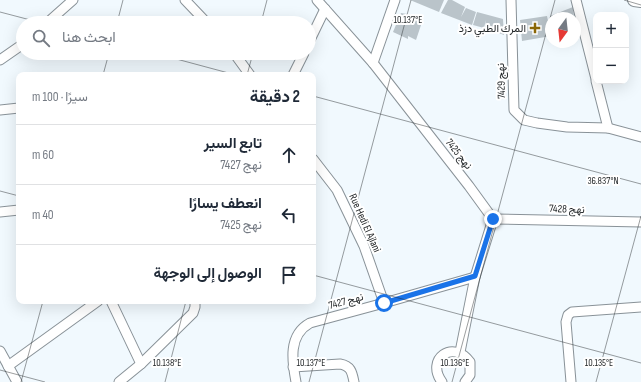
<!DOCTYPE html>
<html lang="ar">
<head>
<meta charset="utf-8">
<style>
	:root { --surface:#fff; --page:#f6f6f7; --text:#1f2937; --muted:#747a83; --line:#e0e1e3 }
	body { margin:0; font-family:"Sofia Sans Condensed",Vazirmatn,sans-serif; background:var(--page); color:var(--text); direction:rtl }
	.controls { position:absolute; right:12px; top:12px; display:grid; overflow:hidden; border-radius:8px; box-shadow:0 4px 16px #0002 }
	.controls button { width:36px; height:36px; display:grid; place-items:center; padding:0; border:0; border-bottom:1px solid var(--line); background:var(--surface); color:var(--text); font:20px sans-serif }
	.compass { position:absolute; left:545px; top:12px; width:36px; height:36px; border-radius:50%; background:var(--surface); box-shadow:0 4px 16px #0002; rotate:195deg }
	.stop { position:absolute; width:12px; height:12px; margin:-9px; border:3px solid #1a73e8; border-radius:50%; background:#fff }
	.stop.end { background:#1a73e8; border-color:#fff; box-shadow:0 1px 4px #0008 }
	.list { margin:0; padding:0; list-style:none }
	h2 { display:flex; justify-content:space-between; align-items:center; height:52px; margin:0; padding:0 16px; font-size:17px }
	h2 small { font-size:13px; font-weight:400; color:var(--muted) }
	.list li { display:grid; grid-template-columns:26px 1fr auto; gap:12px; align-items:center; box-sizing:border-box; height:60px; padding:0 16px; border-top:1px solid var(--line) }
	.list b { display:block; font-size:15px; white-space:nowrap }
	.list p { margin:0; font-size:13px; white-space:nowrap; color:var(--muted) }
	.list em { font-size:13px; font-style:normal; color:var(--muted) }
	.icon { flex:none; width:22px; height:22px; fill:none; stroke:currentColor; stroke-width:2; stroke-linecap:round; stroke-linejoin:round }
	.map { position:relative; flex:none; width:641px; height:382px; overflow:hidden; direction:ltr }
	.search { position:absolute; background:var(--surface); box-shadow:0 4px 16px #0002; left:16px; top:16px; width:300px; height:44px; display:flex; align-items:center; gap:10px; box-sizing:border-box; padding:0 14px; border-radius:22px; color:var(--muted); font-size:15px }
	.panel { position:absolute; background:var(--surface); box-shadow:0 4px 16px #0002; left:16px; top:72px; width:300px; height:232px; border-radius:8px; direction:rtl }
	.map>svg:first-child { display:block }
	.building { fill:#bac4ca }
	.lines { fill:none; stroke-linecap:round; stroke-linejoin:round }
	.minor-casing { stroke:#899298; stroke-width:11 }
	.tertiary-casing { stroke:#899298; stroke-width:14 }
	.minor { stroke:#fff; stroke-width:9 }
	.tertiary { stroke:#fff; stroke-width:12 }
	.route { stroke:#1a73e8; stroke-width:5 }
	.ticks { fill:none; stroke:#24282a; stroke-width:1; stroke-opacity:0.45 }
	.poi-dot { fill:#8b6706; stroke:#fff; stroke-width:1.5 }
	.labels { text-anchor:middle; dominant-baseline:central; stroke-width:4; stroke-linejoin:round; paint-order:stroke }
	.poi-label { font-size:11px; fill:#24282a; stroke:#fff; text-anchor:end }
	.street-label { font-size:11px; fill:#24282a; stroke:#fff }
	.ticks-label { font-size:10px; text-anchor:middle; fill:#24282a; stroke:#fff; stroke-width:4; stroke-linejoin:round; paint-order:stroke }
</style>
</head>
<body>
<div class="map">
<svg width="641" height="382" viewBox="0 0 641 382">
	<rect width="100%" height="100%" fill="#f1f9fe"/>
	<g class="building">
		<path d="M410 0H444L439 12Z"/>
		<path d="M448 0H452L465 7 461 17 466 8 476 12 472 25 441 13Z"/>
		<path d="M573 7 574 18H550V16Z"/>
		<path d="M477 12 503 19 504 35 485 28 486 20 484 28 473 25Z"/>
		<path d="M401 13 413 15V18L422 22 416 40 408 36V39L393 32Z"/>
		<path d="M547 16 551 36 522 41 520 20Z"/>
	</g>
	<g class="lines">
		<defs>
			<g id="minor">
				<path d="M185 0 207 23"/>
				<path d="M317 0 373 63 469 186 493 219 475 277 460 352"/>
				<path d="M511 0 514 110 524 120 537 123 567 127 608 128 641 137"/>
				<path d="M576 0 596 79"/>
				<path d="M47 23 73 0"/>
				<path d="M309 42 325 9"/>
				<path d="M234 53 250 75"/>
				<path d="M0 60 23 44"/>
				<path d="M373 63 395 0"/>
				<path d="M293 75 304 53"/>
				<path d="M596 81 608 128"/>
				<path d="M0 110 19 108"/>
				<path d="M313 159 337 190 364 246 384 303"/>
				<path d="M0 212 19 210"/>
				<path d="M493 219 641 222"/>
				<path d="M111 301 141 364"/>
				<path d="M0 351 17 382"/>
				<path d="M8 366 98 301"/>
				<path d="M293 367 340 364C351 366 352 372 354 382"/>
				<path d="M119 382 141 364 193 313 195 307V301"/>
				<path d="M296 382C292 361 288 335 310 323L384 303 475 277"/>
				<path d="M442 382C425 359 453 339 470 362V375L465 382"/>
				<path d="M571 382 566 322 568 315 572 312 641 307"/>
			</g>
			<path id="tertiary" d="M634 0 641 1"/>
		</defs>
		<use href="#minor" class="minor-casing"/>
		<use href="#tertiary" class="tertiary-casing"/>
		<use href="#minor" class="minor"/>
		<use href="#tertiary" class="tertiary"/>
	</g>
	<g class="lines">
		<path class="route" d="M384 303 475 276 493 219"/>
	</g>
	<path class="ticks" d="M624 0 641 5M0 12 42 23M117 23 123 0M261 23 267 0M154 53 236 75M103 75 109 53M247 75 253 53M313 96 641 184M0 191 19 196M313 275 641 363M0 370 45 382M21 382 43 301M165 382 186 301M309 382 411 0M452 382 555 0M596 382 641 216"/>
	<path class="poi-dot" d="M533 22h4v4h4v4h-4v4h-4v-4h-4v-4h4z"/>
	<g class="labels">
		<g class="poi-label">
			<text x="526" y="28">المرك الطبي دزذ</text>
		</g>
		<g class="street-label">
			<text transform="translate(501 81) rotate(-92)">نهج 7429</text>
			<text transform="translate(459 154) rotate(52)">نهج 7425</text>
			<text transform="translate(567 209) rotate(2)">نهج 7428</text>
			<text transform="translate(365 223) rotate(66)">Rue Hedi El Ajlani</text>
			<text transform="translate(346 301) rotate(-15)">نهج 7427</text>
		</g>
	</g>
	<g class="ticks-label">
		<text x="408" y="23">10.137°E</text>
		<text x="603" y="184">36.837°N</text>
		<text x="167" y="366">10.138°E</text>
		<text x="311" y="366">10.137°E</text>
		<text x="455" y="366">10.136°E</text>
		<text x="599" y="366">10.135°E</text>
	</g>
</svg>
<div class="controls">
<button>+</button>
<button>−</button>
</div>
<svg class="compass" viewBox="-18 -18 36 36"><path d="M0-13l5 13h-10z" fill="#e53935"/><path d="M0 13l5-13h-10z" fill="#747a83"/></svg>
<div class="stop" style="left:384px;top:303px"></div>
<div class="stop end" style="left:493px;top:219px"></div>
<div class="search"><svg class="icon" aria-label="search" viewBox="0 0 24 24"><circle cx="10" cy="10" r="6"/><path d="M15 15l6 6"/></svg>ابحث هنا</div>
<section class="panel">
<h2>2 دقيقة<small>سيرًا · 100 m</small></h2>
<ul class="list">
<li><svg class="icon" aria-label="ahead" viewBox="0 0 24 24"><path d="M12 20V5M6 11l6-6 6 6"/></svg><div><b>تابع السير</b><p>نهج 7427</p></div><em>60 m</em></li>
<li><svg class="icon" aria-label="left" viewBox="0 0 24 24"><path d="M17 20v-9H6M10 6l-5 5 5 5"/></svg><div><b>انعطف يسارًا</b><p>نهج 7425</p></div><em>40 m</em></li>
<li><svg class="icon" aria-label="arrive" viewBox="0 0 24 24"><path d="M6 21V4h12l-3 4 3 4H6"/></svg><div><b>الوصول إلى الوجهة</b></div></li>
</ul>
</section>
</div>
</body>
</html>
